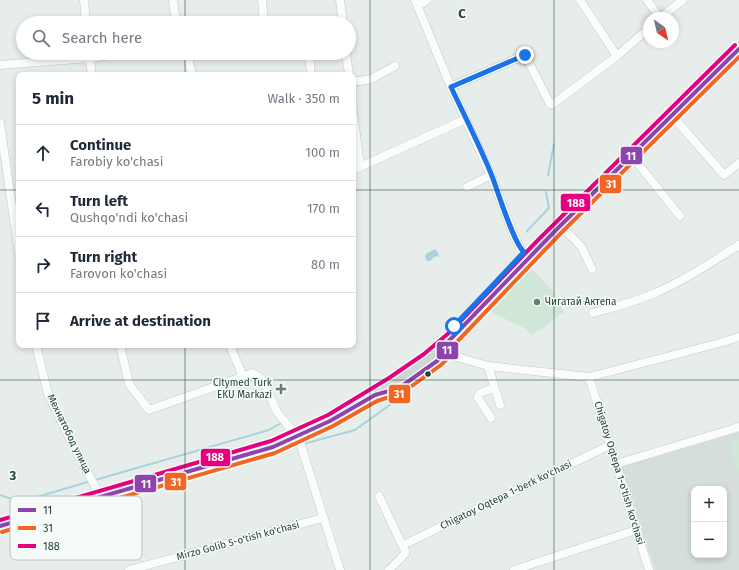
<!DOCTYPE html>
<html lang="en">
<head>
<meta charset="utf-8">
<style>
	:root { --surface:#fff; --page:#f6f6f7; --text:#1f2937; --muted:#747a83; --line:#e0e1e3 }
	body { margin:0; font-family:"Fira Sans",sans-serif; background:var(--page); color:var(--text) }
	.controls { position:absolute; right:12px; bottom:12px; display:grid; overflow:hidden; border-radius:8px; box-shadow:0 2px 6px #0003 }
	.controls button { width:36px; height:36px; display:grid; place-items:center; padding:0; border:0; border-bottom:1px solid var(--line); background:var(--surface); color:var(--text); font:20px sans-serif }
	.compass { position:absolute; left:643px; top:12px; width:36px; height:36px; border-radius:50%; background:var(--surface); box-shadow:0 2px 6px #0003; rotate:146deg }
	.stop { position:absolute; width:12px; height:12px; margin:-9px; border:3px solid #1a73e8; border-radius:50%; background:#fff }
	.stop.end { background:#1a73e8; border-color:#fff; box-shadow:0 1px 4px #0008 }
	.list { margin:0; padding:0; list-style:none }
	h2 { display:flex; justify-content:space-between; align-items:center; height:52px; margin:0; padding:0 16px; font-size:17px }
	h2 small { font-size:13px; font-weight:400; color:var(--muted) }
	.list li { display:grid; grid-template-columns:26px 1fr auto; gap:12px; align-items:center; box-sizing:border-box; height:56px; padding:0 16px; border-top:1px solid var(--line) }
	.list b { display:block; font-size:15px; white-space:nowrap }
	.list p { margin:0; font-size:13px; white-space:nowrap; color:var(--muted) }
	.list em { font-size:13px; font-style:normal; color:var(--muted) }
	.icon { flex:none; width:22px; height:22px; fill:none; stroke:currentColor; stroke-width:2; stroke-linecap:round; stroke-linejoin:round }
	.map { position:relative; flex:none; width:739px; height:570px; overflow:hidden }
	.search { position:absolute; background:var(--surface); box-shadow:0 2px 6px #0003; left:16px; top:16px; width:340px; height:44px; display:flex; align-items:center; gap:10px; box-sizing:border-box; padding:0 14px; border-radius:22px; color:var(--muted); font-size:15px }
	.panel { position:absolute; background:var(--surface); box-shadow:0 2px 6px #0003; left:16px; top:72px; width:340px; height:276px; border-radius:8px }
	.map>svg:first-child { display:block }
	.built { fill:#d5deda; fill-rule:evenodd }
	.green { fill:#d0e6d7 }
	.water { fill:#a7d4db }
	.lines { fill:none; stroke-linecap:round; stroke-linejoin:round }
	.stream { stroke:#a7d4db; stroke-width:2 }
	.street-casing { stroke:#c4cac7; stroke-width:9 }
	.primary-casing { stroke:#c2ccc9; stroke-width:14 }
	.street { stroke:#fbfcfc; stroke-width:8 }
	.primary { stroke:#cfd7d5; stroke-width:13 }
	.bus-1-casing { stroke:#f6fbf9; stroke-width:7 }
	.bus-2-casing { stroke:#f6fbf9; stroke-width:7 }
	.bus-3-casing { stroke:#f6fbf9; stroke-width:7 }
	.bus-1 { stroke:#8e44ad; stroke-width:4 }
	.bus-2 { stroke:#f26522; stroke-width:4 }
	.bus-3 { stroke:#e5007d; stroke-width:4 }
	.route { stroke:#1a73e8; stroke-width:5 }
	.grid { fill:none; stroke:#23423a; stroke-width:1; stroke-opacity:0.55 }
	.poi-dot { fill:#687e78; stroke:#f6fbf9; stroke-width:1.5 }
	.bus-dot { fill:#23423a; stroke:#f6fbf9; stroke-width:1.5 }
	.labels { text-anchor:middle; dominant-baseline:central; stroke-width:3; stroke-linejoin:round; paint-order:stroke }
	.poi-label { font-size:10px; fill:#23423a; stroke:#f6fbf9; text-anchor:start }
	.street-label { font-size:10px; fill:#23423a; stroke:#f6fbf9 }
	.key { fill:#f6fbf9; stroke:#b7c4c0; stroke-width:1 }
	.key-label { font-size:11px; fill:#23423a }
	.grid-label { font-size:13px; text-anchor:middle; font-weight:bold; fill:#23423a; stroke:#f6fbf9; stroke-width:3; stroke-linejoin:round; paint-order:stroke }
	.line-badge { stroke:#f6fbf9; stroke-width:1.5 }
	.badge-label { font-size:11px; text-anchor:middle; font-weight:bold; fill:#fff }
</style>
</head>
<body>
<div class="map">
<svg width="739" height="570" viewBox="0 0 739 570">
	<rect width="100%" height="100%" fill="#e7edea"/>
	<path class="built" d="M739 432V570H655L621 467ZM694 489H724V555H694Z"/>
	<g class="green">
		<path d="M530 267 552 290 564 312C553 319 544 329 531 335L526 329 489 311Z"/>
		<path d="M739 440V470H736L729 443Z"/>
	</g>
	<path class="water" d="M435 249 438 253 439 256 434 257 430 261H427L425 257 426 254Z"/>
	<g class="lines">
		<g class="stream">
			<path d="M548 175 554 144"/>
			<path d="M527 231 549 208 546 192"/>
			<path d="M303 444 355 430 398 399"/>
			<path d="M284 449 299 445"/>
			<path d="M95 480 269 430 281 423"/>
			<path d="M0 495 20 502 91 481"/>
		</g>
		<defs>
			<g id="street">
				<path d="M84 0 86 23"/>
				<path d="M173 0 176 23"/>
				<path d="M262 0 264 23"/>
				<path d="M340 0 343 23"/>
				<path d="M415 0 451 87 491 175 513 233 521 250 530 256"/>
				<path d="M580 0 617 56"/>
				<path d="M647 0 660 18"/>
				<path d="M418 6 427 0"/>
				<path d="M660 18 683 0"/>
				<path d="M187 53 192 75"/>
				<path d="M309 53 311 75"/>
				<path d="M346 53 349 75"/>
				<path d="M89 54 92 75"/>
				<path d="M0 65 90 58 126 53"/>
				<path d="M353 82 371 79 395 66"/>
				<path d="M451 87 525 55 549 102 550 104H553L617 56 649 28"/>
				<path d="M667 110 724 175 739 163"/>
				<path d="M353 111 360 166"/>
				<path d="M0 123 19 254"/>
				<path d="M631 155 680 216"/>
				<path d="M353 170 466 119"/>
				<path d="M467 187 491 175"/>
				<path d="M557 220 563 228 581 246 592 269"/>
				<path d="M593 313C614 307 635 302 655 293 685 280 712 262 739 245"/>
				<path d="M438 341 452 353 457 357 488 366 589 377 716 344 739 337"/>
				<path d="M36 345 48 394 83 465 101 497"/>
				<path d="M120 345 129 384 149 410 253 373 262 379 277 412 299 439 340 570"/>
				<path d="M230 345 243 377"/>
				<path d="M488 366 500 405"/>
				<path d="M589 377 649 570"/>
				<path d="M491 418 478 398V396L480 393 494 388"/>
				<path d="M616 464 739 427"/>
				<path d="M379 496 405 551V554L389 570"/>
				<path d="M403 545 610 445"/>
				<path d="M129 570 323 518"/>
				<path d="M514 570 636 530"/>
			</g>
			<path id="primary" d="M0 526 273 447C313 431 349 411 385 388 404 376 423 363 441 348 477 317 508 278 542 244 608 179 673 113 739 49"/>
		</defs>
		<use href="#street" class="street-casing"/>
		<use href="#primary" class="primary-casing"/>
		<use href="#street" class="street"/>
		<use href="#primary" class="primary"/>
		<defs>
			<path id="bus-1" d="M0 526 273 447 330 421 375 395 399 388 437 361 448 350 444 346 556 230 739 49"/>
			<path id="bus-2" d="M2 532 275 453 333 426 377 401 402 393 441 365 453 353 454 349 453 346 560 234 739 57"/>
			<path id="bus-3" d="M0 520 271 441 328 415 389 378 424 354 450 332 538 240 735 45"/>
		</defs>
		<use href="#bus-1" class="bus-1-casing"/>
		<use href="#bus-2" class="bus-2-casing"/>
		<use href="#bus-3" class="bus-3-casing"/>
		<use href="#bus-1" class="bus-1"/>
		<use href="#bus-2" class="bus-2"/>
		<use href="#bus-3" class="bus-3"/>
	</g>
	<g class="lines">
		<path class="route" d="M454 326 524 252C514 244 498 192 492 176 480 146 465 117 451 87L525 55"/>
	</g>
	<path class="grid" d="M185 0V23M370 0V570M554 0V570M185 53V75M0 190H19M353 190H739M185 345V570M0 380H739"/>
	<g class="poi-dot">
		<circle cx="537" cy="302" r="4"/>
		<path d="M279 383h4v4h4v4h-4v4h-4v-4h-4v-4h4z"/>
	</g>
	<circle class="bus-dot" cx="428" cy="374" r="3.5"/>
	<g class="labels">
		<g class="poi-label">
			<text x="545" y="302">Чигатай Актепа</text>
			<text x="272" y="383" text-anchor="end">Citymed Turk<tspan x="272" dy="12">EKU Markazi</tspan></text>
		</g>
		<g class="street-label">
			<text transform="translate(69 434) rotate(64)">Мехнатобод улица</text>
			<text transform="translate(619 473) rotate(73)">Chigatoy Oqtepa 1-o'tish ko'chasi</text>
			<text transform="translate(506 495) rotate(-26)">Chigatoy Oqtepa 1-berk ko'chasi</text>
			<text transform="translate(238 541) rotate(-15)">Mirzo Golib 5-o'tish ko'chasi</text>
		</g>
	</g>
	<rect x="10" y="496" width="132" height="64" rx="6" class="key"/>
	<rect x="18" y="508" width="18" height="4" fill="#8e44ad"/>
	<rect x="18" y="526" width="18" height="4" fill="#f26522"/>
	<rect x="18" y="544" width="18" height="4" fill="#e5007d"/>
	<g class="key-label">
		<text x="43" y="514">11</text>
		<text x="43" y="532">31</text>
		<text x="43" y="550">188</text>
	</g>
	<g class="grid-label">
		<text x="462" y="18">C</text>
		<text x="13" y="480">3</text>
	</g>
	<g class="line-badge">
		<rect x="620" y="146" width="23" height="19" rx="4" fill="#8e44ad"/>
		<rect x="599" y="174" width="23" height="20" rx="4" fill="#f26522"/>
		<rect x="560" y="193" width="31" height="19" rx="4" fill="#e5007d"/>
		<rect x="436" y="341" width="23" height="19" rx="4" fill="#8e44ad"/>
		<rect x="388" y="384" width="23" height="20" rx="4" fill="#f26522"/>
		<rect x="200" y="448" width="31" height="19" rx="4" fill="#e5007d"/>
		<rect x="164" y="472" width="23" height="19" rx="4" fill="#f26522"/>
		<rect x="134" y="474" width="23" height="19" rx="4" fill="#8e44ad"/>
	</g>
	<g class="badge-label">
		<text x="631" y="160">11</text>
		<text x="611" y="188">31</text>
		<text x="576" y="207">188</text>
		<text x="447" y="354">11</text>
		<text x="399" y="398">31</text>
		<text x="215" y="461">188</text>
		<text x="176" y="486">31</text>
		<text x="146" y="488">11</text>
	</g>
</svg>
<div class="controls">
<button>+</button>
<button>−</button>
</div>
<svg class="compass" viewBox="-18 -18 36 36"><path d="M0-13l5 13h-10z" fill="#e53935"/><path d="M0 13l5-13h-10z" fill="#747a83"/></svg>
<div class="stop" style="left:454px;top:326px"></div>
<div class="stop end" style="left:525px;top:55px"></div>
<div class="search"><svg class="icon" aria-label="search" viewBox="0 0 24 24"><circle cx="10" cy="10" r="6"/><path d="M15 15l6 6"/></svg>Search here</div>
<section class="panel">
<h2>5 min<small>Walk · 350 m</small></h2>
<ul class="list">
<li><svg class="icon" aria-label="ahead" viewBox="0 0 24 24"><path d="M12 20V5M6 11l6-6 6 6"/></svg><div><b>Continue</b><p>Farobiy ko'chasi</p></div><em>100 m</em></li>
<li><svg class="icon" aria-label="left" viewBox="0 0 24 24"><path d="M17 20v-9H6M10 6l-5 5 5 5"/></svg><div><b>Turn left</b><p>Qushqo'ndi ko'chasi</p></div><em>170 m</em></li>
<li><svg class="icon" aria-label="right" viewBox="0 0 24 24"><path d="M7 20v-9h11M14 6l5 5-5 5"/></svg><div><b>Turn right</b><p>Farovon ko'chasi</p></div><em>80 m</em></li>
<li><svg class="icon" aria-label="arrive" viewBox="0 0 24 24"><path d="M6 21V4h12l-3 4 3 4H6"/></svg><div><b>Arrive at destination</b></div></li>
</ul>
</section>
</div>
</body>
</html>
